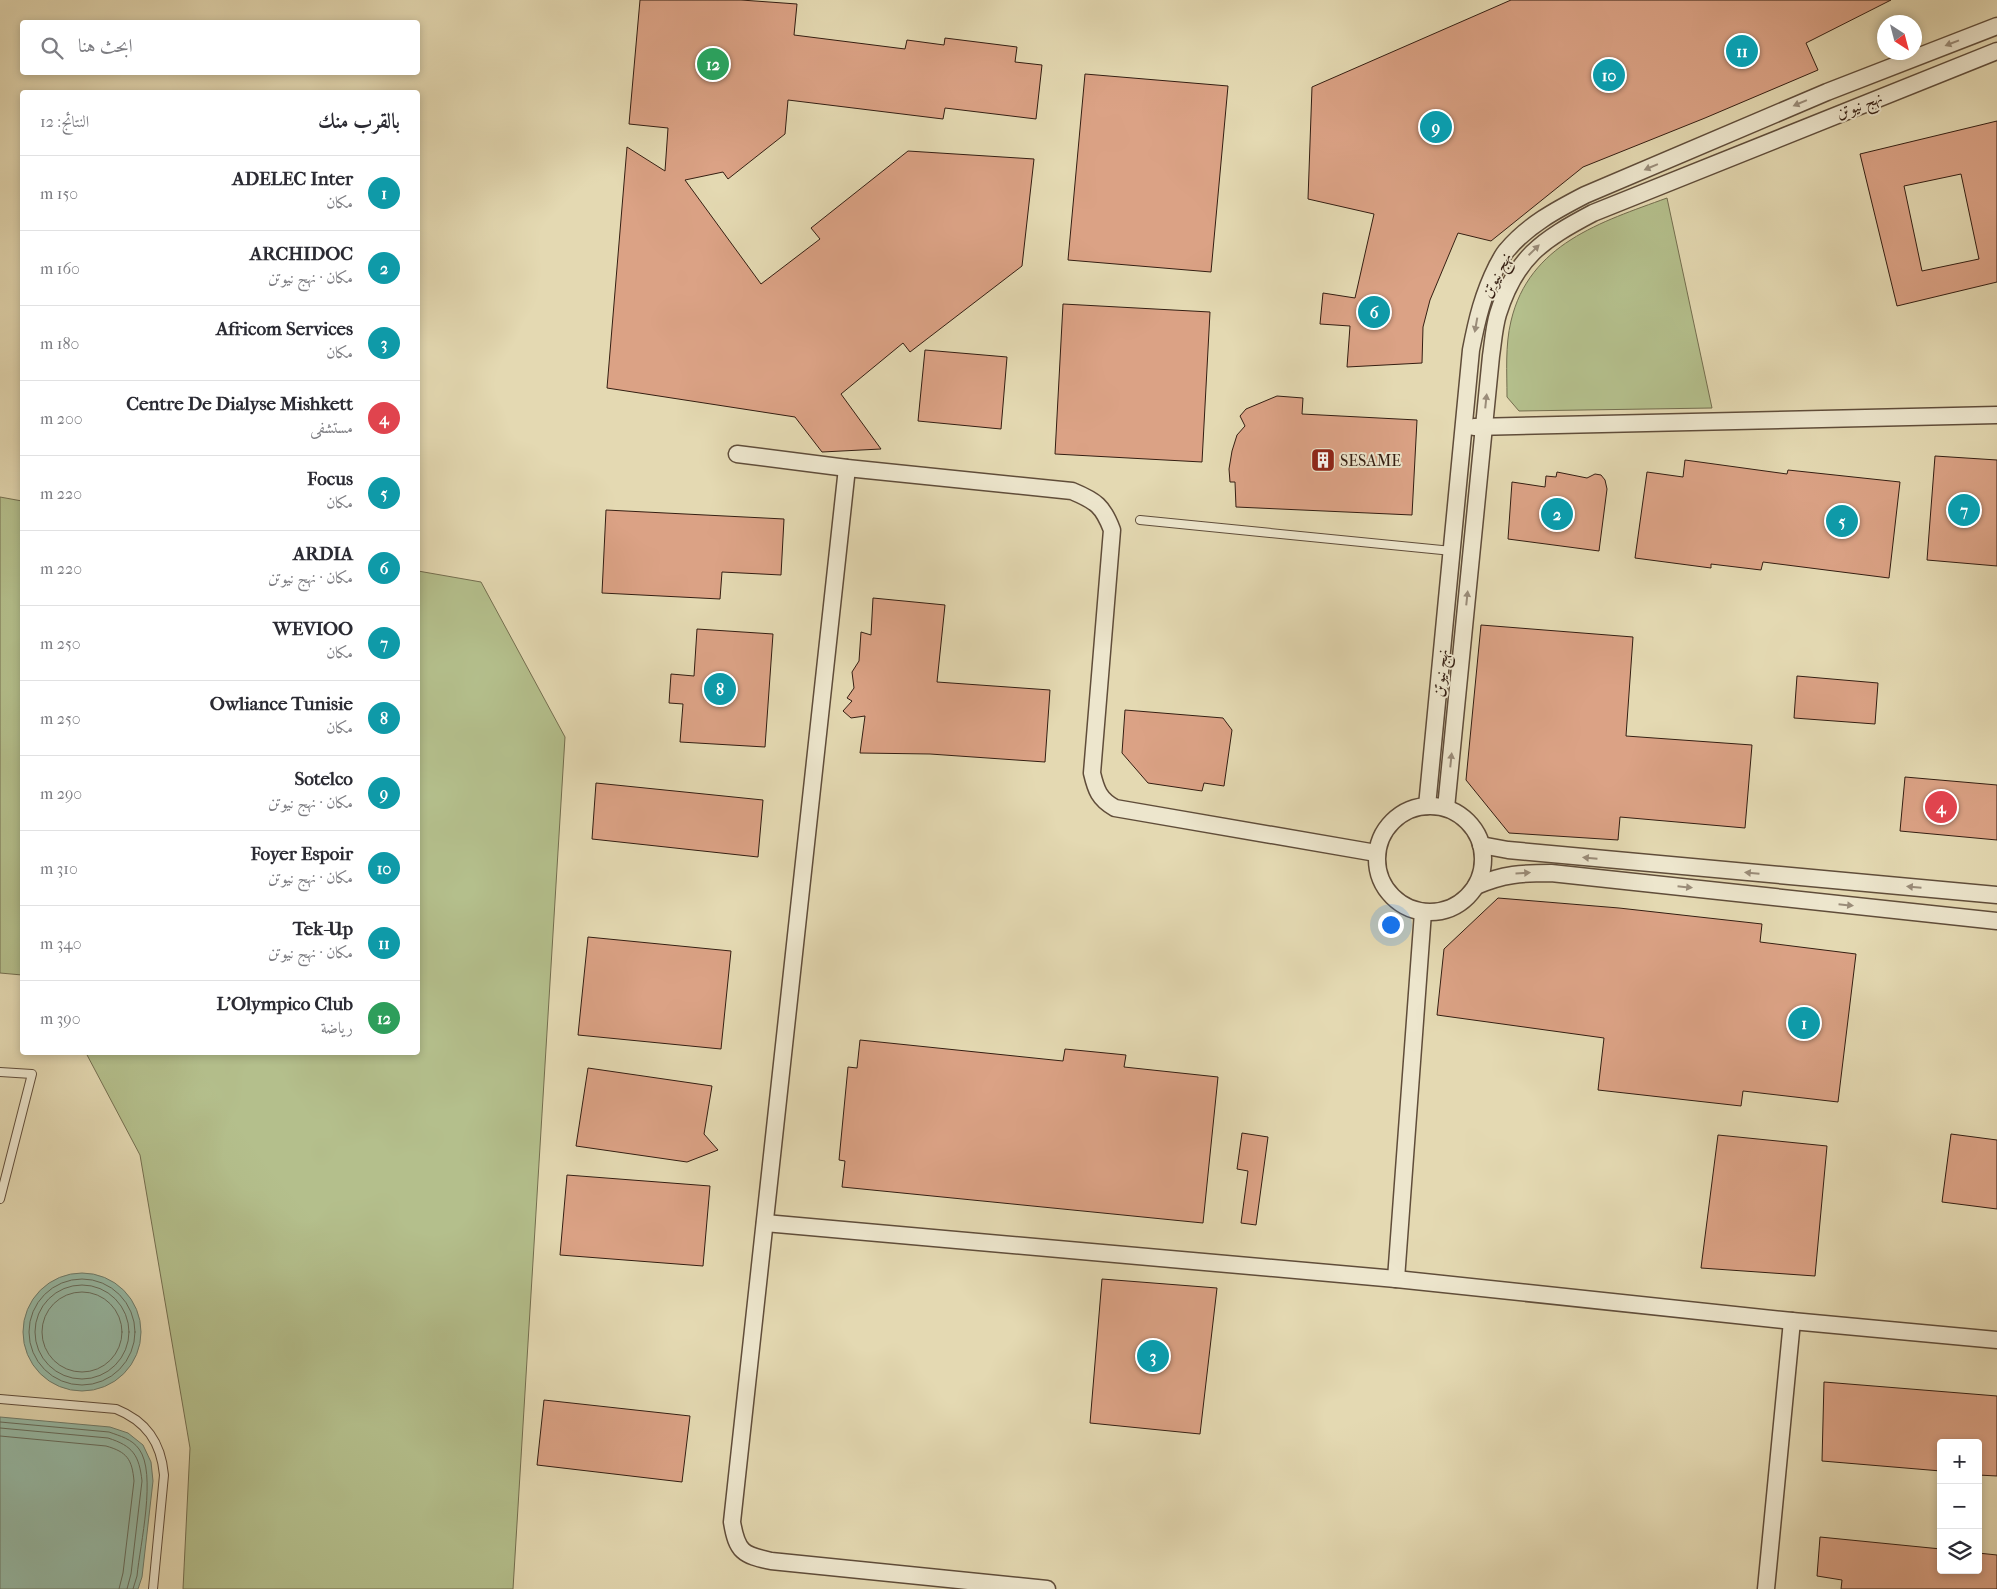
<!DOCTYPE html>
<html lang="ar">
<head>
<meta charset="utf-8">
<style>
	:root { --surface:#fff; --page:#f2f2f3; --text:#2b2b33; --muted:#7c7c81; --line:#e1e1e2; --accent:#ea580c }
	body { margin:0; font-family:"IM FELL French Canon",Amiri,serif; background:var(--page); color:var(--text); direction:rtl }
	.controls { position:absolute; right:15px; bottom:15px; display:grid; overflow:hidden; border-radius:5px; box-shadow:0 2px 8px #0003 }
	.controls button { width:45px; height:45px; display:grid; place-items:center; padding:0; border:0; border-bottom:1px solid var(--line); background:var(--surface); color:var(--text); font:25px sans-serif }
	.compass { position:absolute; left:1877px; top:15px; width:45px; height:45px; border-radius:50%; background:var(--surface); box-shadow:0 2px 8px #0003; rotate:144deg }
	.you { position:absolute; left:1390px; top:924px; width:18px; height:18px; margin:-12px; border:4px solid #fff; border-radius:50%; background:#1a73e8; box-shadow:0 0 0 8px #1a73e833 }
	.badge { display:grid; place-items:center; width:32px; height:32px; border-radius:50%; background:var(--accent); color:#fff; font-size:16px; font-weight:700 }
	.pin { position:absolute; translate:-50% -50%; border:2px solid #fff; box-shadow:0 1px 5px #0006 }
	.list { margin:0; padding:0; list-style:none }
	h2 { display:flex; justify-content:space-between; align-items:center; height:65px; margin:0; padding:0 20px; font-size:21px }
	h2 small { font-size:16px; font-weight:400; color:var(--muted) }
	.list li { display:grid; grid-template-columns:32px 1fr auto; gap:15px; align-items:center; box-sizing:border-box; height:75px; padding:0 20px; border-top:1px solid var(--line) }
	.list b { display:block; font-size:19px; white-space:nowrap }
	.list p { margin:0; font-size:16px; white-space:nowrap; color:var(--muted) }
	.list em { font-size:16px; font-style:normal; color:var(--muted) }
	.icon { flex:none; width:28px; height:28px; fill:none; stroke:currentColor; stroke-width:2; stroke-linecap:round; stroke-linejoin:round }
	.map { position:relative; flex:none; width:1997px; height:1589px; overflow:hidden; direction:ltr }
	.search { position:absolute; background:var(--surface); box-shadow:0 2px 8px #0003; left:20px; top:20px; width:400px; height:55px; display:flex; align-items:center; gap:12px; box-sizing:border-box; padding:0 18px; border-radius:5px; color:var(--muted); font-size:19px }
	.panel { position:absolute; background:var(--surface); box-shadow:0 2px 8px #0003; left:20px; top:90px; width:400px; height:965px; border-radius:5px; direction:rtl }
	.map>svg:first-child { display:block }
	.green { fill:#b4bf8c; stroke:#746e4f }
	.water { fill:#97bba7; stroke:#6f7c6b }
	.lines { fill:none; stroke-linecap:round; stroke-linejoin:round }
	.shore { stroke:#666c5c; stroke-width:1 }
	.building { fill:#dba285; stroke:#341e12; fill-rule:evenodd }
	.lane-casing { stroke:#604d3a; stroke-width:10 }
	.street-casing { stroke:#604d3a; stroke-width:19 }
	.lane { stroke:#ede6cd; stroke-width:8 }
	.street { stroke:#ede6cd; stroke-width:16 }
	.oneway { fill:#9a8c79 }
	.labels { text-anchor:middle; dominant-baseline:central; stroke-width:4; stroke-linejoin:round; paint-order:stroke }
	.street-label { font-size:16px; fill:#341e12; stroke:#ede6cd }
	.poi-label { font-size:16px; fill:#341e12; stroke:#ede6cd; text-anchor:start }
</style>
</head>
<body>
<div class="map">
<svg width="1997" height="1589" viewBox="0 0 1997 1589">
	<rect width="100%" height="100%" fill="#e4d9b2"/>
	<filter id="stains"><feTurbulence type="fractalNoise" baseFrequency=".004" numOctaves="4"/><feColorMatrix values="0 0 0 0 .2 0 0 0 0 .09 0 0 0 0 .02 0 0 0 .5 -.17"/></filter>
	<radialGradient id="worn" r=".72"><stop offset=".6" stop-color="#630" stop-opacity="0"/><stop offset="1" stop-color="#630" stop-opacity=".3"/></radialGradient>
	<g class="green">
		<path d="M1667 198 1712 408 1519 411 1507 397C1507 372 1505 346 1511 321 1529 244 1601 222 1667 198Z"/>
		<path d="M0 497 22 501V975L0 973Z"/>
		<path d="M418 571 481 582 565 737 513 1589H183L190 1448 140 1155 86 1053 418 1052Z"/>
	</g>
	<g class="water">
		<circle cx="82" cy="1332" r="59"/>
		<path d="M0 1417 110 1427 128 1433 143 1445 151 1462 153 1481 142 1577 138 1589H0Z"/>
	</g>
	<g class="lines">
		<g class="shore">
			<circle cx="82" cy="1332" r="53"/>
			<circle cx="82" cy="1332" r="47"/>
			<circle cx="82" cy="1332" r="40"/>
			<path d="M0 1422 109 1432C120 1436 132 1439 139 1449 157 1473 140 1545 137 1576L133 1589"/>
			<path d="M0 1428 108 1438C133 1446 139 1455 142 1481L131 1574 127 1589"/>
			<path d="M0 1436 106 1446C127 1452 132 1459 134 1481L123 1573 119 1589"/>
		</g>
	</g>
	<g class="building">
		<path d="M640 0H741L797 4 794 35 905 49 907 40 944 45 945 38 1017 47 1015 62 1042 65 1036 119 945 108 943 119 788 100 785 134 728 179 723 172 685 180 761 284 820 239 811 228 908 151 1034 159 1022 266 910 352 903 343 841 394 881 449 822 452 795 417 607 388 627 147 665 171 668 128 629 124Z"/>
		<path d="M1511 0H1891L1806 43 1818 70 1705 118 1583 167 1491 241 1458 233 1430 300 1423 327 1422 363 1347 367 1350 326 1320 324 1323 293 1355 298 1374 214 1308 199 1312 87Z"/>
		<path d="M1085 74 1228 86 1211 272 1068 260Z"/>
		<path d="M1997 121V282L1897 306 1860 154ZM1961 174 1979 259 1922 271 1904 186Z"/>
		<path d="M1063 304 1210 312 1202 462 1055 454Z"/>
		<path d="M925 350 1007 357 1001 429 918 421Z"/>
		<path d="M1277 396 1303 398 1302 414 1417 420 1412 515 1236 507 1235 482H1230L1229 469 1232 451 1237 435 1245 426 1240 416 1246 409Z"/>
		<path d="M1935 456 1997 460V566L1927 560Z"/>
		<path d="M1685 460 1787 474 1788 470 1900 482 1889 578 1763 562 1761 570 1711 564V568L1635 558 1647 472 1683 477Z"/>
		<path d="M1557 472 1587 478 1595 474 1601 475 1605 480 1607 489 1599 551 1508 539 1512 482 1545 487 1546 476 1556 477Z"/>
		<path d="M606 510 784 519 781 575 722 572 720 599 602 593Z"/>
		<path d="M873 598 945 605 937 682 1050 690 1045 762 930 754 860 753 865 716 851 718 843 711 852 701 847 698 854 688 852 672 859 661 861 632 871 635Z"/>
		<path d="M1481 625 1633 637 1626 736 1752 745 1745 828 1620 817 1618 840 1509 833 1466 780Z"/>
		<path d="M697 629 773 634 765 747 680 742 683 704 669 703 671 674 694 676Z"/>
		<path d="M1797 676 1878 683 1875 724 1794 718Z"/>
		<path d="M1125 710 1223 718 1232 730 1224 786 1204 783 1202 791 1148 783 1122 753Z"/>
		<path d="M1905 777 1997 785V840L1900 831Z"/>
		<path d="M596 783 763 800 758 857 592 839Z"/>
		<path d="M1498 898 1619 908 1762 924 1760 942 1856 954 1838 1102 1743 1091 1741 1106 1598 1090 1604 1038 1437 1015 1444 949Z"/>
		<path d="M588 937 731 951 721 1049 578 1035Z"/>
		<path d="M860 1040 1063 1061 1065 1049 1126 1055 1124 1067 1218 1077 1203 1223 842 1187 845 1161 839 1160 848 1067 857 1068Z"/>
		<path d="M588 1068 712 1086 704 1134 718 1150 687 1162 576 1146Z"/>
		<path d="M1242 1133 1268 1137 1256 1225 1241 1223 1248 1171 1237 1169Z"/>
		<path d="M1951 1134 1997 1140V1209L1942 1202Z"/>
		<path d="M1718 1135 1827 1146 1815 1276 1701 1268Z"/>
		<path d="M567 1175 710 1186 703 1266 560 1255Z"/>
		<path d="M1102 1279 1217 1288 1200 1434 1090 1423Z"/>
		<path d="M1824 1382 1997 1396V1476L1978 1475V1443H1941V1471L1822 1461Z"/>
		<path d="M544 1400 690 1416 682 1482 537 1465Z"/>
		<path d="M1820 1537 1941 1549V1570H1978V1553L1997 1555V1589H1841L1842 1580 1817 1576Z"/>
	</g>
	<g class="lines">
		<defs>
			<g id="lane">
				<path d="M1140 520 1452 551"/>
				<path d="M0 1072 32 1074 0 1199"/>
				<path d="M0 1399 116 1409C146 1421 161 1442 164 1475L153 1589"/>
			</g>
			<g id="street">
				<path d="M1474 427 1997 415"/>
				<path d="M737 454 847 468 1072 491C1096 501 1103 506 1112 530L1092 773C1096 790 1099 799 1115 808L1376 853"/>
				<path d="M847 468 732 1522C737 1552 743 1555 771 1561L1047 1589"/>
				<circle cx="1430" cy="859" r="53"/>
				<path d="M1427 806 1471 350C1477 319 1483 294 1497 266 1500 261 1503 254 1507 250 1528 225 1556 210 1585 195L1827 92 1997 26"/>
				<path d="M1446 808 1491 356C1493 343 1494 327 1498 314 1516 257 1542 240 1593 213L1997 51"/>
				<path d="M1481 845 1508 850 1997 895"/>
				<path d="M1476 886C1503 874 1523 873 1551 873L1997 921"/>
				<path d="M765 1223 1396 1279 1792 1321 1997 1340"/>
				<path d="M1396 1279 1423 912"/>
				<path d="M1766 1589 1792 1321"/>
			</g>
		</defs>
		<use href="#lane" class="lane-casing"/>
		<use href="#street" class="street-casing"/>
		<use href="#lane" class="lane"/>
		<use href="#street" class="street"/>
	</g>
	<defs><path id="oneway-solid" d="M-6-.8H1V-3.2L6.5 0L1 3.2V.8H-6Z" transform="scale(1.25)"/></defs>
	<g class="oneway">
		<use href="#oneway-solid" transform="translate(1952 43) rotate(159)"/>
		<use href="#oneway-solid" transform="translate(1800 103) rotate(157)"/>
		<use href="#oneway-solid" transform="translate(1651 167) rotate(157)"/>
		<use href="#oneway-solid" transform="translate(1534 250) rotate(-44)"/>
		<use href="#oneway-solid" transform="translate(1476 325) rotate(100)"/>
		<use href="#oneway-solid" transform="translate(1486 401) rotate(-84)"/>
		<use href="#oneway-solid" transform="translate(1467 598) rotate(-84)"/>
		<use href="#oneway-solid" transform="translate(1451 760) rotate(-84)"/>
		<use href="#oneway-solid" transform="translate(1590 858) rotate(-175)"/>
		<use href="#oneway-solid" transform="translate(1523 873) rotate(-3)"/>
		<use href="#oneway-solid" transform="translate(1752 873) rotate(-175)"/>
		<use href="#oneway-solid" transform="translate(1685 887) rotate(6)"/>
		<use href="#oneway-solid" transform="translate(1914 887) rotate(-175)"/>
		<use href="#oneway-solid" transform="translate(1846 905) rotate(6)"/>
	</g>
	<defs>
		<symbol id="building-square" viewBox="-11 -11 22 22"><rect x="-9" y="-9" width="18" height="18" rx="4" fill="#8f2418" stroke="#ede6cd"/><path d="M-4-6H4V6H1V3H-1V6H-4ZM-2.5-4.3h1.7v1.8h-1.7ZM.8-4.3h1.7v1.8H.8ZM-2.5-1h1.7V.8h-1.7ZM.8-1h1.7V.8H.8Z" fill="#fff"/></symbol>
	</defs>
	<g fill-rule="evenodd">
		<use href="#building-square" x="1309" y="446" width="28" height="28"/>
	</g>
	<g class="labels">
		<g class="street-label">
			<text transform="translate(1859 105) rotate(-21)">نهج نيوتن</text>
			<text transform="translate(1496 275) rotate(-63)">نهج نيوتن</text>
			<text transform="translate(1440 673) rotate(-84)">نهج نيوتن</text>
		</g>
		<g class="poi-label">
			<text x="1340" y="460">SESAME</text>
		</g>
	</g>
	<rect width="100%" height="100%" filter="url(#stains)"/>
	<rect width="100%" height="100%" fill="url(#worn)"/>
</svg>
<div class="controls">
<button>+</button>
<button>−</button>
<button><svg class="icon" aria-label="layers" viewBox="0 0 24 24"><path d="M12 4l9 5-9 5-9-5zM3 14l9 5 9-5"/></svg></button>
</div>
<svg class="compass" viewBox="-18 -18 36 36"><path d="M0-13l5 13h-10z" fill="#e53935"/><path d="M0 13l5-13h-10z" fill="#7c7c81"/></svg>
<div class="you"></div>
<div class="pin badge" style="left:1804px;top:1023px;background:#0f9aa8">1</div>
<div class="pin badge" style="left:1557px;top:514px;background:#0f9aa8">2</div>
<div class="pin badge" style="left:1153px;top:1356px;background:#0f9aa8">3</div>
<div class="pin badge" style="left:1941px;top:807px;background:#e0444e">4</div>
<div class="pin badge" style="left:1842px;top:521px;background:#0f9aa8">5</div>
<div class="pin badge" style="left:1374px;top:312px;background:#0f9aa8">6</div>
<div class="pin badge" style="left:1964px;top:510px;background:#0f9aa8">7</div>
<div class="pin badge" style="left:720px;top:689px;background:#0f9aa8">8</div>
<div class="pin badge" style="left:1436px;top:127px;background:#0f9aa8">9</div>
<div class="pin badge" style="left:1609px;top:75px;background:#0f9aa8">10</div>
<div class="pin badge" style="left:1742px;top:51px;background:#0f9aa8">11</div>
<div class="pin badge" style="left:713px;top:64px;background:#2e9e5b">12</div>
<div class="search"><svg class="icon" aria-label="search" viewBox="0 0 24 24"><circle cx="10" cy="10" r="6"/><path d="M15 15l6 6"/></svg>ابحث هنا</div>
<section class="panel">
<h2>بالقرب منك<small>النتائج: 12</small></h2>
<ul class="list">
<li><span class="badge" style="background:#0f9aa8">1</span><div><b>ADELEC Inter</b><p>مكان</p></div><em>150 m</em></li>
<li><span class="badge" style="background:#0f9aa8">2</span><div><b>ARCHIDOC</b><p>مكان · نهج نيوتن</p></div><em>160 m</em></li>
<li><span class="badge" style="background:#0f9aa8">3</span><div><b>Africom Services</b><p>مكان</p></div><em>180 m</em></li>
<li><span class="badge" style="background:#e0444e">4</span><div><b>Centre De Dialyse Mishkett</b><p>مستشفى</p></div><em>200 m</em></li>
<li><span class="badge" style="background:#0f9aa8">5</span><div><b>Focus</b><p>مكان</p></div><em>220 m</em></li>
<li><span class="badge" style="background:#0f9aa8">6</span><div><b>ARDIA</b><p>مكان · نهج نيوتن</p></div><em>220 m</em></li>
<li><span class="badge" style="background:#0f9aa8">7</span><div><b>WEVIOO</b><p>مكان</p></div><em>250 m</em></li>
<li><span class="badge" style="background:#0f9aa8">8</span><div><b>Owliance Tunisie</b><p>مكان</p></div><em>250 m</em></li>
<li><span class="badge" style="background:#0f9aa8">9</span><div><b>Sotelco</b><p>مكان · نهج نيوتن</p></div><em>290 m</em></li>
<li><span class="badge" style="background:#0f9aa8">10</span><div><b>Foyer Espoir</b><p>مكان · نهج نيوتن</p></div><em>310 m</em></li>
<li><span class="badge" style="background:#0f9aa8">11</span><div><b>Tek-Up</b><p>مكان · نهج نيوتن</p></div><em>340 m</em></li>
<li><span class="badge" style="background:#2e9e5b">12</span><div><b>L'Olympico Club</b><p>رياضة</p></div><em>390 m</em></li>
</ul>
</section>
</div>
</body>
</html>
